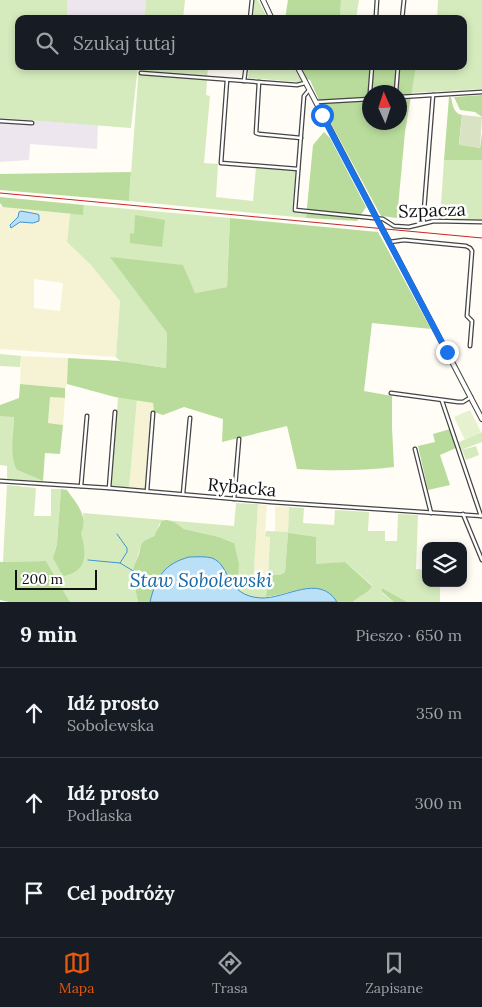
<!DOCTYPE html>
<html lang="pl">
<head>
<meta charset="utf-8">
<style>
	:root { --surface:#171b24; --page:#20242c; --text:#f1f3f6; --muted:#9ea1a6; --line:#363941; --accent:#ea580c }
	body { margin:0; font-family:Lora,serif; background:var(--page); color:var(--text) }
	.controls { position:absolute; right:15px; bottom:15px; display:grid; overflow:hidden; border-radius:10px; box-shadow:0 2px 8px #0003 }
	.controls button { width:45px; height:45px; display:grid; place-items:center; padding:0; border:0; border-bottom:1px solid var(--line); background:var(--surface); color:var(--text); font:25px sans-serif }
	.compass { position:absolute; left:362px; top:85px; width:45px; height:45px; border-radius:50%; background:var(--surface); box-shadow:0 2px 8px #0003; rotate:357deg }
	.scale { position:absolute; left:15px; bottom:12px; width:82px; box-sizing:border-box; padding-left:5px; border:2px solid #111; border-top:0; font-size:14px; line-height:18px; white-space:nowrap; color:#111; -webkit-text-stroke:4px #fff; paint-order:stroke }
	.stop { position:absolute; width:15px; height:15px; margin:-11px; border:4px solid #1a73e8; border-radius:50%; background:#fff }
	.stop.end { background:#1a73e8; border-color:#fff; box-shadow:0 1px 5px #0008 }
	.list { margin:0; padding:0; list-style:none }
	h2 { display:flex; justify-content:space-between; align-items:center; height:65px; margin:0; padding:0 20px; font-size:21px }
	h2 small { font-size:16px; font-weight:400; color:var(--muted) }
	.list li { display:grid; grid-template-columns:32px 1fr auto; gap:15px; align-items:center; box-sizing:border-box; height:90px; padding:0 20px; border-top:1px solid var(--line) }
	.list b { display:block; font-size:19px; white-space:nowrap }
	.list p { margin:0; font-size:16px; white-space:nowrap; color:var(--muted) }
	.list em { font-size:16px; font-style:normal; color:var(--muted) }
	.icon { flex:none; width:28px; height:28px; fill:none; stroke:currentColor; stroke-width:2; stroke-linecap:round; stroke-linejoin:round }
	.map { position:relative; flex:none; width:482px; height:602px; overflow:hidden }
	.search { position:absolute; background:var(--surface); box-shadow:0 2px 8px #0003; left:15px; right:15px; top:15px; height:55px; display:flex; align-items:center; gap:12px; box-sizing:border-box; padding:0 18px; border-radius:10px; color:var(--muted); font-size:19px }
	.sheet { height:335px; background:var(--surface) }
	nav { display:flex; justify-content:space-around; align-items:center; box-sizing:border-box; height:70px; border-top:1px solid var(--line); background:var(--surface); font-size:14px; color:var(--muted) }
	nav a { display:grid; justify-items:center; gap:2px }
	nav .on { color:var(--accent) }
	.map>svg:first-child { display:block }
	.industrial { fill:#eee6ef }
	.farmland { fill:#f6f3d4; fill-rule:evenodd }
	.green { fill:#d5ebbd }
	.forest { fill:#b9dc9c; fill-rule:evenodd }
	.cemetery { fill:#d9e3c4 }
	.pitch { fill:#e6f2cf }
	.water { fill:#b9e0f7; stroke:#3f96cf }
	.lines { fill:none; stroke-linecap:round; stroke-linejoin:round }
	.stream { stroke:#3f96cf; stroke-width:1 }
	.minor-casing { stroke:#444; stroke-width:5 }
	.tertiary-casing { stroke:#444; stroke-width:6 }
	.minor { stroke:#fff; stroke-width:2.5 }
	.tertiary { stroke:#fff; stroke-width:4 }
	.rail { stroke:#c4262e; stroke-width:1 }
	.route { stroke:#1a73e8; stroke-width:6 }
	.labels { text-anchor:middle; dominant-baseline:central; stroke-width:5; stroke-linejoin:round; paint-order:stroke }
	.street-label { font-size:18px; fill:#111; stroke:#fff }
	.water-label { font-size:19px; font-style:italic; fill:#1768a6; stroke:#fff }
</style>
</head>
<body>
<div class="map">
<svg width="482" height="602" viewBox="0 0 482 602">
	<rect width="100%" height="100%" fill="#fffdf5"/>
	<g class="industrial">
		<path d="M67 0H146L144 19H67Z"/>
		<path d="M0 118 98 125 97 149 30 144 29 160 0 162Z"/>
	</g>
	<g class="farmland">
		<path d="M0 206 70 214 67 242 91 265 120 301 116 357 0 349ZM34 279 63 283 60 311 34 308Z"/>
		<path d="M21 356 68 358 67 384 65 388 20 384Z"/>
		<path d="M50 397 65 398 63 425 48 423Z"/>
		<path d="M137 400 153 403 154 412 149 490 129 488Z"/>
		<path d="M258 504 267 505 265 536H270L267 586 253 587Z"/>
		<path d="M275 506 289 507 288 533 275 532Z"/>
	</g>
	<g class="green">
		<path d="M0 0H67V19H19V66H138L131 128 0 118Z"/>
		<path d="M146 0H185L183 19H144Z"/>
		<path d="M254 0H258L268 19H253Z"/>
		<path d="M341 0H359L356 19H340Z"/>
		<path d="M438 0H482V89L411 93 416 66H463V19H437Z"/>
		<path d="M139 66H208L206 95 210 96 204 163 218 164 216 197 253 201 256 167 296 170 292 211 306 213V218L129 201Z"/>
		<path d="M249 66H300L306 79 298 82 248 78Z"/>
		<path d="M444 160H482V220L440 219Z"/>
		<path d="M84 205 230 218 227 287 195 293 111 257 167 333 166 368 120 361 116 357 120 301 91 265 67 242 70 214H83Z"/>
		<path d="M0 354 21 356 20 367 0 366Z"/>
		<path d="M118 397 137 400 129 488 111 487Z"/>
		<path d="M0 416H14L13 459 17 470 43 481 7 479V466L0 465Z"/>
		<path d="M482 432V442L461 450 459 442Z"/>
		<path d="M476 446 479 455 466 460 462 450Z"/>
		<path d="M7 485 36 488 34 516H51V489H61L57 544 54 553C71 540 85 537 83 513L234 526 236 503 258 504 253 587 267 586 266 597 337 602H150C153 590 158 575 167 567 178 556 218 548 234 543L219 537 184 529 176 523 159 524C156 540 149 536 141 545L132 574 138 602H70L46 561 3 562Z"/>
		<path d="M289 507 304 508 303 523 334 525 335 510 369 512 368 531H385V541H397L398 514 418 515 416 569 426 570V583H440V602H407L382 588V593L394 602H353C359 595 368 594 372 585L345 562 316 565 288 533 285 572 280 575H268L270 537 265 536 266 531 288 532Z"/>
	</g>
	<g class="forest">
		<path d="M288 0H341L340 19H285Z"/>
		<path d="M300 66H416L405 132 397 218 381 216 322 107 310 80 306 79ZM370 92H400V122H370Z"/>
		<path d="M482 95V117L475 112 460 110 454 97Z"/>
		<path d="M449 97H451C453 105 453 113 462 115L459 144 480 148 482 133V160H444Z"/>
		<path d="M324 132 330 138 366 207 357 221 306 218 313 145Z"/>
		<path d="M131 172 129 201 0 190V174Z"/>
		<path d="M0 197 84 205 83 215 3 207 0 203Z"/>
		<path d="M135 215 165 220 162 247 130 243V233L134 234Z"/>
		<path d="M230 218 378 232 431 329 372 323 364 391 392 396V428L394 467C362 471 330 471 297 469L287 426 222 442 223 419 184 407 163 415 154 412 153 403 115 397 67 384 68 358 120 361 166 368 167 333 110 257 183 265 195 293 227 287Z"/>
		<path d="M20 384 65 388V398L50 397 48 423 63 425 60 454 45 453 43 481 17 470C9 456 14 433 14 417L0 416V405L19 398Z"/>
		<path d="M450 429 456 448 440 455 450 485 428 490 418 446 435 442 433 434Z"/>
		<path d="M61 489 67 490C76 503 89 516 81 533 86 552 89 571 64 576L60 571 53 558 57 544Z"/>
		<path d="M167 520 176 523 184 529 219 537 234 543 239 564 237 589 221 565 212 558 203 557 161 574 150 602H138L132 574 134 566 139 554 141 545 144 541 154 536 162 521Z"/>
		<path d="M288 533 316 537V564L345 562 372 586C368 594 359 595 353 602H337C320 576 289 595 266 597L268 575H280L285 572Z"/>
		<path d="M46 561 70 602H9L0 600V562Z"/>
		<path d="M382 588 407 602H394L382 592Z"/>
	</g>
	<path class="cemetery" d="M462 115 482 117 480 148 459 145Z"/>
	<path class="pitch" d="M470 410 481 432 465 440 454 417Z"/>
	<g class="water">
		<path d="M21 211 37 214 39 215V221L33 223 20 222 11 228 10 225 18 217 19 212Z"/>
		<path d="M189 557C196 557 205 556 212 558 231 565 225 596 261 598 286 599 319 573 337 602H150C156 577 164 564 189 557Z"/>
	</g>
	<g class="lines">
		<g class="stream">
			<path d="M117 534 127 548V552L120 563"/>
			<path d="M88 560 120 563 157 585"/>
		</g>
		<defs>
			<g id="minor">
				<path d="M376 16 377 0"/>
				<path d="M250 19 252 0"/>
				<path d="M402 19 404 0"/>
				<path d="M141 73 297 85 305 83"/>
				<path d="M227 80 221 163 298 169"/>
				<path d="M244 81 246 66"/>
				<path d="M259 82 256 133 259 134 301 138"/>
				<path d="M309 90 304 96 295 210 383 219 394 226 409 227 434 221 482 222"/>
				<path d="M370 92 372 66"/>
				<path d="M396 92 398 66"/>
				<path d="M400 97 482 92"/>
				<path d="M317 102 370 99"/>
				<path d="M0 121 32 123"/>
				<path d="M423 223 433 95"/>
				<path d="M390 242 404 240 466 246 470 248 472 251 467 316 472 321 470 346"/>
				<path d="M391 393 458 402H463L471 397"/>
				<path d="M442 401 481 516"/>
				<path d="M415 449 431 513"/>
				<path d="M0 481 109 488 271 502 482 516"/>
				<path d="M81 486 87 416"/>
				<path d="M109 488 115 412"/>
				<path d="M147 491 153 413"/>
				<path d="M183 494 190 418"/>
				<path d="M234 499 239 439"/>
				<path d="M463 514 482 560"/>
			</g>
			<g id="tertiary">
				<path d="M263 0 272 19"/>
				<path d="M297 66 482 419"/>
			</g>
		</defs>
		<use href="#minor" class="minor-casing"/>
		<use href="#tertiary" class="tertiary-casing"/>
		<use href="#minor" class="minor"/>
		<use href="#tertiary" class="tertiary"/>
		<path class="rail" d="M0 193 482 238"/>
	</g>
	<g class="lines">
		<path class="route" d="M322 115 447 352"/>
	</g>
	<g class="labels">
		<g class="street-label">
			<text transform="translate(432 210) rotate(-2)">Szpacza</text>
			<text transform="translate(242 487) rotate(5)">Rybacka</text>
		</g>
		<g class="water-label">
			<text x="201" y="580">Staw Sobolewski</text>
		</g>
	</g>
</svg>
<div class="controls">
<button><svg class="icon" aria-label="layers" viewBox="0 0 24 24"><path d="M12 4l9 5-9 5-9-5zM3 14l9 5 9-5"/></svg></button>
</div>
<svg class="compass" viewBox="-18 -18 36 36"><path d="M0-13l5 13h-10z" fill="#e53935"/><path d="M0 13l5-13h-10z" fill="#9ea1a6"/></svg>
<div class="scale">200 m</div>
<div class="stop" style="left:322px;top:115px"></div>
<div class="stop end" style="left:447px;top:352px"></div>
<div class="search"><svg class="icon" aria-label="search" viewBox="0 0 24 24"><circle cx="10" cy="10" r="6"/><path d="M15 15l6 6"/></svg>Szukaj tutaj</div>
</div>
<section class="sheet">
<h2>9 min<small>Pieszo · 650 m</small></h2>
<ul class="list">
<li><svg class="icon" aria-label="ahead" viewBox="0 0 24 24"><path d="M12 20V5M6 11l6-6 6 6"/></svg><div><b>Idź prosto</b><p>Sobolewska</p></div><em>350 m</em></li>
<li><svg class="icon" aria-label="ahead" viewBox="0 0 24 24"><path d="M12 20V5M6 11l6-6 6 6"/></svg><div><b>Idź prosto</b><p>Podlaska</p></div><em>300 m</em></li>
<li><svg class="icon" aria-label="arrive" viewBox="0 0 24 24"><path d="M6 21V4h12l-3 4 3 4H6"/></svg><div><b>Cel podróży</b></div></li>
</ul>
</section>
<nav>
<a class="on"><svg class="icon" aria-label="map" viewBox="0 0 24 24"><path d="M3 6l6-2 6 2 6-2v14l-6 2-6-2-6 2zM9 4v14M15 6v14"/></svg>Mapa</a>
<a><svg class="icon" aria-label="directions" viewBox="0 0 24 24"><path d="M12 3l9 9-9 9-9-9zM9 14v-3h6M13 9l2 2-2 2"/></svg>Trasa</a>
<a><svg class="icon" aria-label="saved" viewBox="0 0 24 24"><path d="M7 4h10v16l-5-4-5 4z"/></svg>Zapisane</a>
</nav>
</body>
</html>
